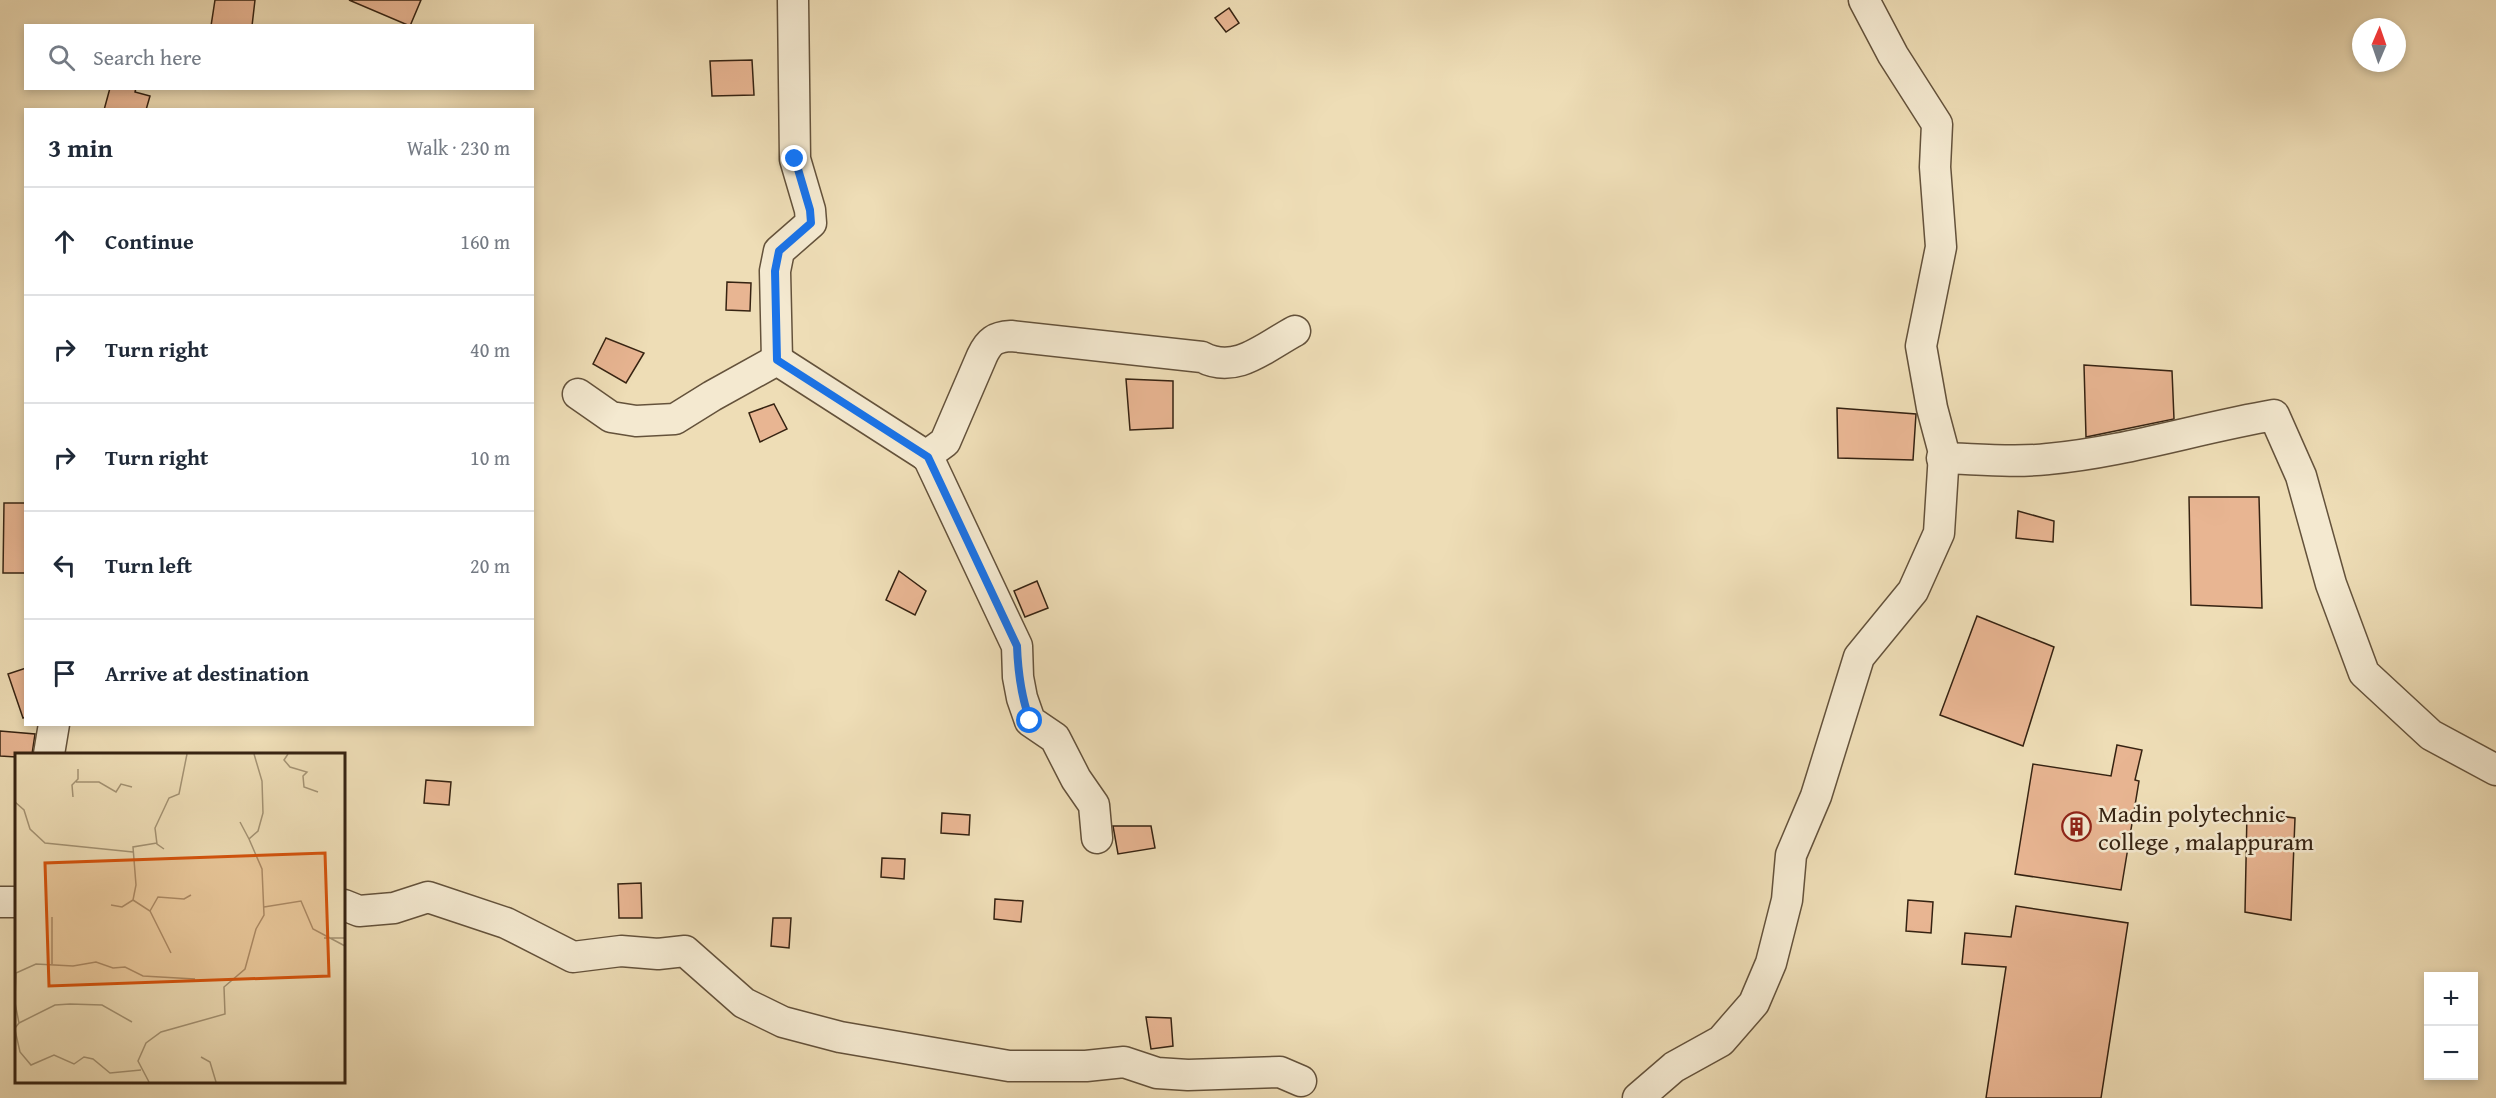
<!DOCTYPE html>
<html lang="en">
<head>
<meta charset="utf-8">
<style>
	:root { --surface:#fff; --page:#f2f2f3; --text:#1f2937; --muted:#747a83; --line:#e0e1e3 }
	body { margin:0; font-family:"Gentium Book Plus",serif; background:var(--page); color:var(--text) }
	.controls { position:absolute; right:18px; bottom:18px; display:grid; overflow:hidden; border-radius:0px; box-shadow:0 3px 9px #0003 }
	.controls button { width:54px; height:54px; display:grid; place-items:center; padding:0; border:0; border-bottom:2px solid var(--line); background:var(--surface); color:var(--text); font:30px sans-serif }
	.compass { position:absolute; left:2352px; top:18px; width:54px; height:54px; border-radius:50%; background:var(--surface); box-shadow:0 3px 9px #0003; rotate:2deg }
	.stop { position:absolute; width:18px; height:18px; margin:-14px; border:4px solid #1a73e8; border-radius:50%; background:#fff }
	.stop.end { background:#1a73e8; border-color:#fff; box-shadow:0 2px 6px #0008 }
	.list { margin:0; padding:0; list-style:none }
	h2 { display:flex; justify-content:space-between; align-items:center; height:78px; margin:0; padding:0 24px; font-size:26px }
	h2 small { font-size:20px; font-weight:400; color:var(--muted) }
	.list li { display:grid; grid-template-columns:39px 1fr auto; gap:18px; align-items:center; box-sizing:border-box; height:108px; padding:0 24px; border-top:2px solid var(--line) }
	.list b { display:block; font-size:22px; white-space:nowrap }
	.list em { font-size:20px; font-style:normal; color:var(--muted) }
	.icon { flex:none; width:33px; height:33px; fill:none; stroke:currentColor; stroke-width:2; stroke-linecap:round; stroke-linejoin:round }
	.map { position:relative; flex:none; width:2496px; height:1098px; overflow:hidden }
	.search { position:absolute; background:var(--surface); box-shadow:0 3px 9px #0003; left:24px; top:24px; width:510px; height:66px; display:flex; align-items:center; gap:15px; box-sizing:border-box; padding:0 21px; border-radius:0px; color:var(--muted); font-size:22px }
	.panel { position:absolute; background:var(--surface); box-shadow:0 3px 9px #0003; left:24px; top:108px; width:510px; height:618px; border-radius:0px }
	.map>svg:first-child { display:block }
	.building { fill:#e8b592; stroke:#362312; stroke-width:1.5 }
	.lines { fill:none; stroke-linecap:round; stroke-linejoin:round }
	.minor-casing { stroke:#64523b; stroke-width:33 }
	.minor { stroke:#f4e9d0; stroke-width:30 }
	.route { stroke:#1a73e8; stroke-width:8 }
	.labels { text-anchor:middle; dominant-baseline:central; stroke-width:5; stroke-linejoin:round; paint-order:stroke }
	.poi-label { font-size:24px; fill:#362312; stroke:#f4e9d0; text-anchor:start }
	.inset-road { fill:none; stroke:#a49374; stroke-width:1.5 }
	.view { fill:#d6540d; fill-opacity:0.15; stroke:#d6540d; stroke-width:3 }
	.inset-edge { fill:none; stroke:#362312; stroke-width:3 }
</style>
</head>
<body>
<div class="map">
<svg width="2496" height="1098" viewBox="0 0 2496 1098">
	<rect width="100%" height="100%" fill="#eeddb6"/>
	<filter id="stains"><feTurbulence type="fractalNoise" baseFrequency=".00333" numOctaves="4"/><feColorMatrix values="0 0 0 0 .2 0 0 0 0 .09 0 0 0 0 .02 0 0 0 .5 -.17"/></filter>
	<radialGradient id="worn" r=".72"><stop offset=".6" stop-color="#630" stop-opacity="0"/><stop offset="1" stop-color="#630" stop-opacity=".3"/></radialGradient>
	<g class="building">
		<path d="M215 0H255L252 26H211Z"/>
		<path d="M349 0H421L410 26Z"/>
		<path d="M1229 8 1239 23 1226 32 1215 18Z"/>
		<path d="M752 60 754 95 712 96 710 61Z"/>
		<path d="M110 88H136L135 92 150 96 146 110H104Z"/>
		<path d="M727 282 751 283 750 311 726 310Z"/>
		<path d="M606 338 644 353 626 383 593 364Z"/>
		<path d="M2084 365 2172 371 2174 419 2086 437Z"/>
		<path d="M1126 379 1173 381V428L1130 430Z"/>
		<path d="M774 404 787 429 760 442 749 413Z"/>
		<path d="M1837 408 1916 414 1913 460 1838 458Z"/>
		<path d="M2189 497H2259L2262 608 2191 605Z"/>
		<path d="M4 503H26V573H3Z"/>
		<path d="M2018 511 2054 521 2053 542 2016 538Z"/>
		<path d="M899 571 926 591 915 615 886 600Z"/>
		<path d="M1037 581 1048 608 1025 617 1014 591Z"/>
		<path d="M1977 616 2054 647 2023 746 1940 715Z"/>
		<path d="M26 668V717L23 718 8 674Z"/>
		<path d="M0 731 35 734 32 754H16V757L0 756Z"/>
		<path d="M2117 745 2142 750 2135 780 2139 781 2121 890 2015 874 2033 764 2111 776Z"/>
		<path d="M426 780 451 782 449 805 424 803Z"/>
		<path d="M2247 812 2295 818 2291 920 2245 912Z"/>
		<path d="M942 813 970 815 969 835 941 833Z"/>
		<path d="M1113 826H1151L1155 848 1118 854Z"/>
		<path d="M882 858 905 859 904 879 881 877Z"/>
		<path d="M641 883 642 918H619L618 884Z"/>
		<path d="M995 899 1023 901 1021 922 994 919Z"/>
		<path d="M1908 900 1933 902 1931 933 1906 931Z"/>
		<path d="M2016 906 2128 923 2101 1098H1986L2006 967 1962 964 1965 933 2011 937Z"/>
		<path d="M773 918H791L789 948 771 946Z"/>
		<path d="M1146 1017 1171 1018 1173 1046 1151 1049Z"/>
	</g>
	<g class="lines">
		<defs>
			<g id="minor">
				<path d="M777 360 775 271 779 251 811 223 810 210 795 159 793 0"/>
				<path d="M578 394 611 417 636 421 675 419 712 396 777 360 928 457 1017 646 1018 677 1022 698 1030 721 1055 738 1076 779 1094 805 1097 838"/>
				<path d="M926 456 945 442 982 356C989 341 995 337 1011 336L1202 357C1236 375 1265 347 1295 331"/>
				<path d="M1942 458C1977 459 2014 463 2048 459 2125 452 2198 428 2274 415L2301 476 2331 584 2364 673 2431 735 2496 770"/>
				<path d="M49 754 54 724"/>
				<path d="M0 902H16"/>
				<path d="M344 905 359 911 394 908 428 897 506 923 573 957 621 951 658 954 685 951 744 1003 783 1022 840 1037 1009 1066H1086L1124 1062 1157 1073 1188 1075 1280 1072 1301 1081"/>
				<path d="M1638 1098 1674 1067 1721 1041 1754 1003 1771 963 1787 900 1791 855 1816 796 1859 657 1913 591 1939 533 1944 453 1932 408 1921 346 1941 247 1935 167 1937 124 1893 55 1864 0"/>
			</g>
		</defs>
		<use href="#minor" class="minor-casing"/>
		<use href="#minor" class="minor"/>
	</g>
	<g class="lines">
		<path class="route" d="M795 159 810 210 811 223 779 251 775 271 777 360 928 457 1017 646C1018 673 1021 696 1030 721"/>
	</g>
	<defs>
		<symbol id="building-ring" viewBox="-11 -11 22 22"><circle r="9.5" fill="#f4e9d0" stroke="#8f2418" stroke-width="1.5"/><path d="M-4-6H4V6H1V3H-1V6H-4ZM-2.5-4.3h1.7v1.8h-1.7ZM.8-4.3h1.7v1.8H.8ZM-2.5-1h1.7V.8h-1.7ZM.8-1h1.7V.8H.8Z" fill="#8f2418"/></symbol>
	</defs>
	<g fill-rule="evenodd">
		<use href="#building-ring" x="2060" y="810" width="33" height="33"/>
	</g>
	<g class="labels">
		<g class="poi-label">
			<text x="2098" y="813">Madin polytechnic<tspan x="2098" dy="28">college , malappuram</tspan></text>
		</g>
	</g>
	<g transform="translate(15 753)">
		<rect width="330" height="330" fill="#eeddb6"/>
		<path class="inset-road" d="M273 1 269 7 275 14 292 19 288 23 289 34 303 39M61 29H84L101 39 106 31 117 34M58 44 57 32 63 26V16M0 49 9 57 15 76 30 90 118 99M225 69 234 86M149 96 142 91 140 75 154 45 164 41 172 1M118 147 121 132 118 94 142 90M96 152 107 154 118 147 135 158 156 200M249 154 286 148 298 176 330 193M135 158 143 144 169 146 176 142M37 164V211M309 185H330M0 245 1 220 21 211 58 213 81 209 98 215 110 214 128 223 180 226M0 250 4 270 0 275M4 270 40 252 55 251 87 252 117 269M0 277 5 299 16 312 39 302 59 311 69 304 78 306 95 320 126 317M186 304 195 309 201 329M134 329 123 308 131 290 146 279 210 261 209 234 230 216 241 176 249 162 247 116 234 86 243 78 248 60 247 28 239 1"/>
		<path class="view" d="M310 100 314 223 34 233 30 110Z"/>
		<rect width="330" height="330" class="inset-edge"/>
	</g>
	<rect width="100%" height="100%" filter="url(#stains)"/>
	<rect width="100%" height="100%" fill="url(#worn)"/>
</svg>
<div class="controls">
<button>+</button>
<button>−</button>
</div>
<svg class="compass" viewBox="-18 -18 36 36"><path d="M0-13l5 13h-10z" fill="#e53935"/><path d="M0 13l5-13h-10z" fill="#747a83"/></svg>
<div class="stop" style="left:1030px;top:721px"></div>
<div class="stop end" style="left:795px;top:159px"></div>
<div class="search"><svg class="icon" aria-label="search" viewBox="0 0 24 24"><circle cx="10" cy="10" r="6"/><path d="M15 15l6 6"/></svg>Search here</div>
<section class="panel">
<h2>3 min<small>Walk · 230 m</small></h2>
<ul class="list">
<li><svg class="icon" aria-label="ahead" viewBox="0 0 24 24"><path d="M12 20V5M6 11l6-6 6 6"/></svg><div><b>Continue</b></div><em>160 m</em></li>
<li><svg class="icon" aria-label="right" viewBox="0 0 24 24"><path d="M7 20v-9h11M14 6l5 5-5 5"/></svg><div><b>Turn right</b></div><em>40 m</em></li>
<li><svg class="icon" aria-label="right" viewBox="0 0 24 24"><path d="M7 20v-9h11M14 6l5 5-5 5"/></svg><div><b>Turn right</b></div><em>10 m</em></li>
<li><svg class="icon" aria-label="left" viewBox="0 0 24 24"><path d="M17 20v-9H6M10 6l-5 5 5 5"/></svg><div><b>Turn left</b></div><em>20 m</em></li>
<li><svg class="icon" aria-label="arrive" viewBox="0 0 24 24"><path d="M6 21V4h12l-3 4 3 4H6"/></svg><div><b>Arrive at destination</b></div></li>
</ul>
</section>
</div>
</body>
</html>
